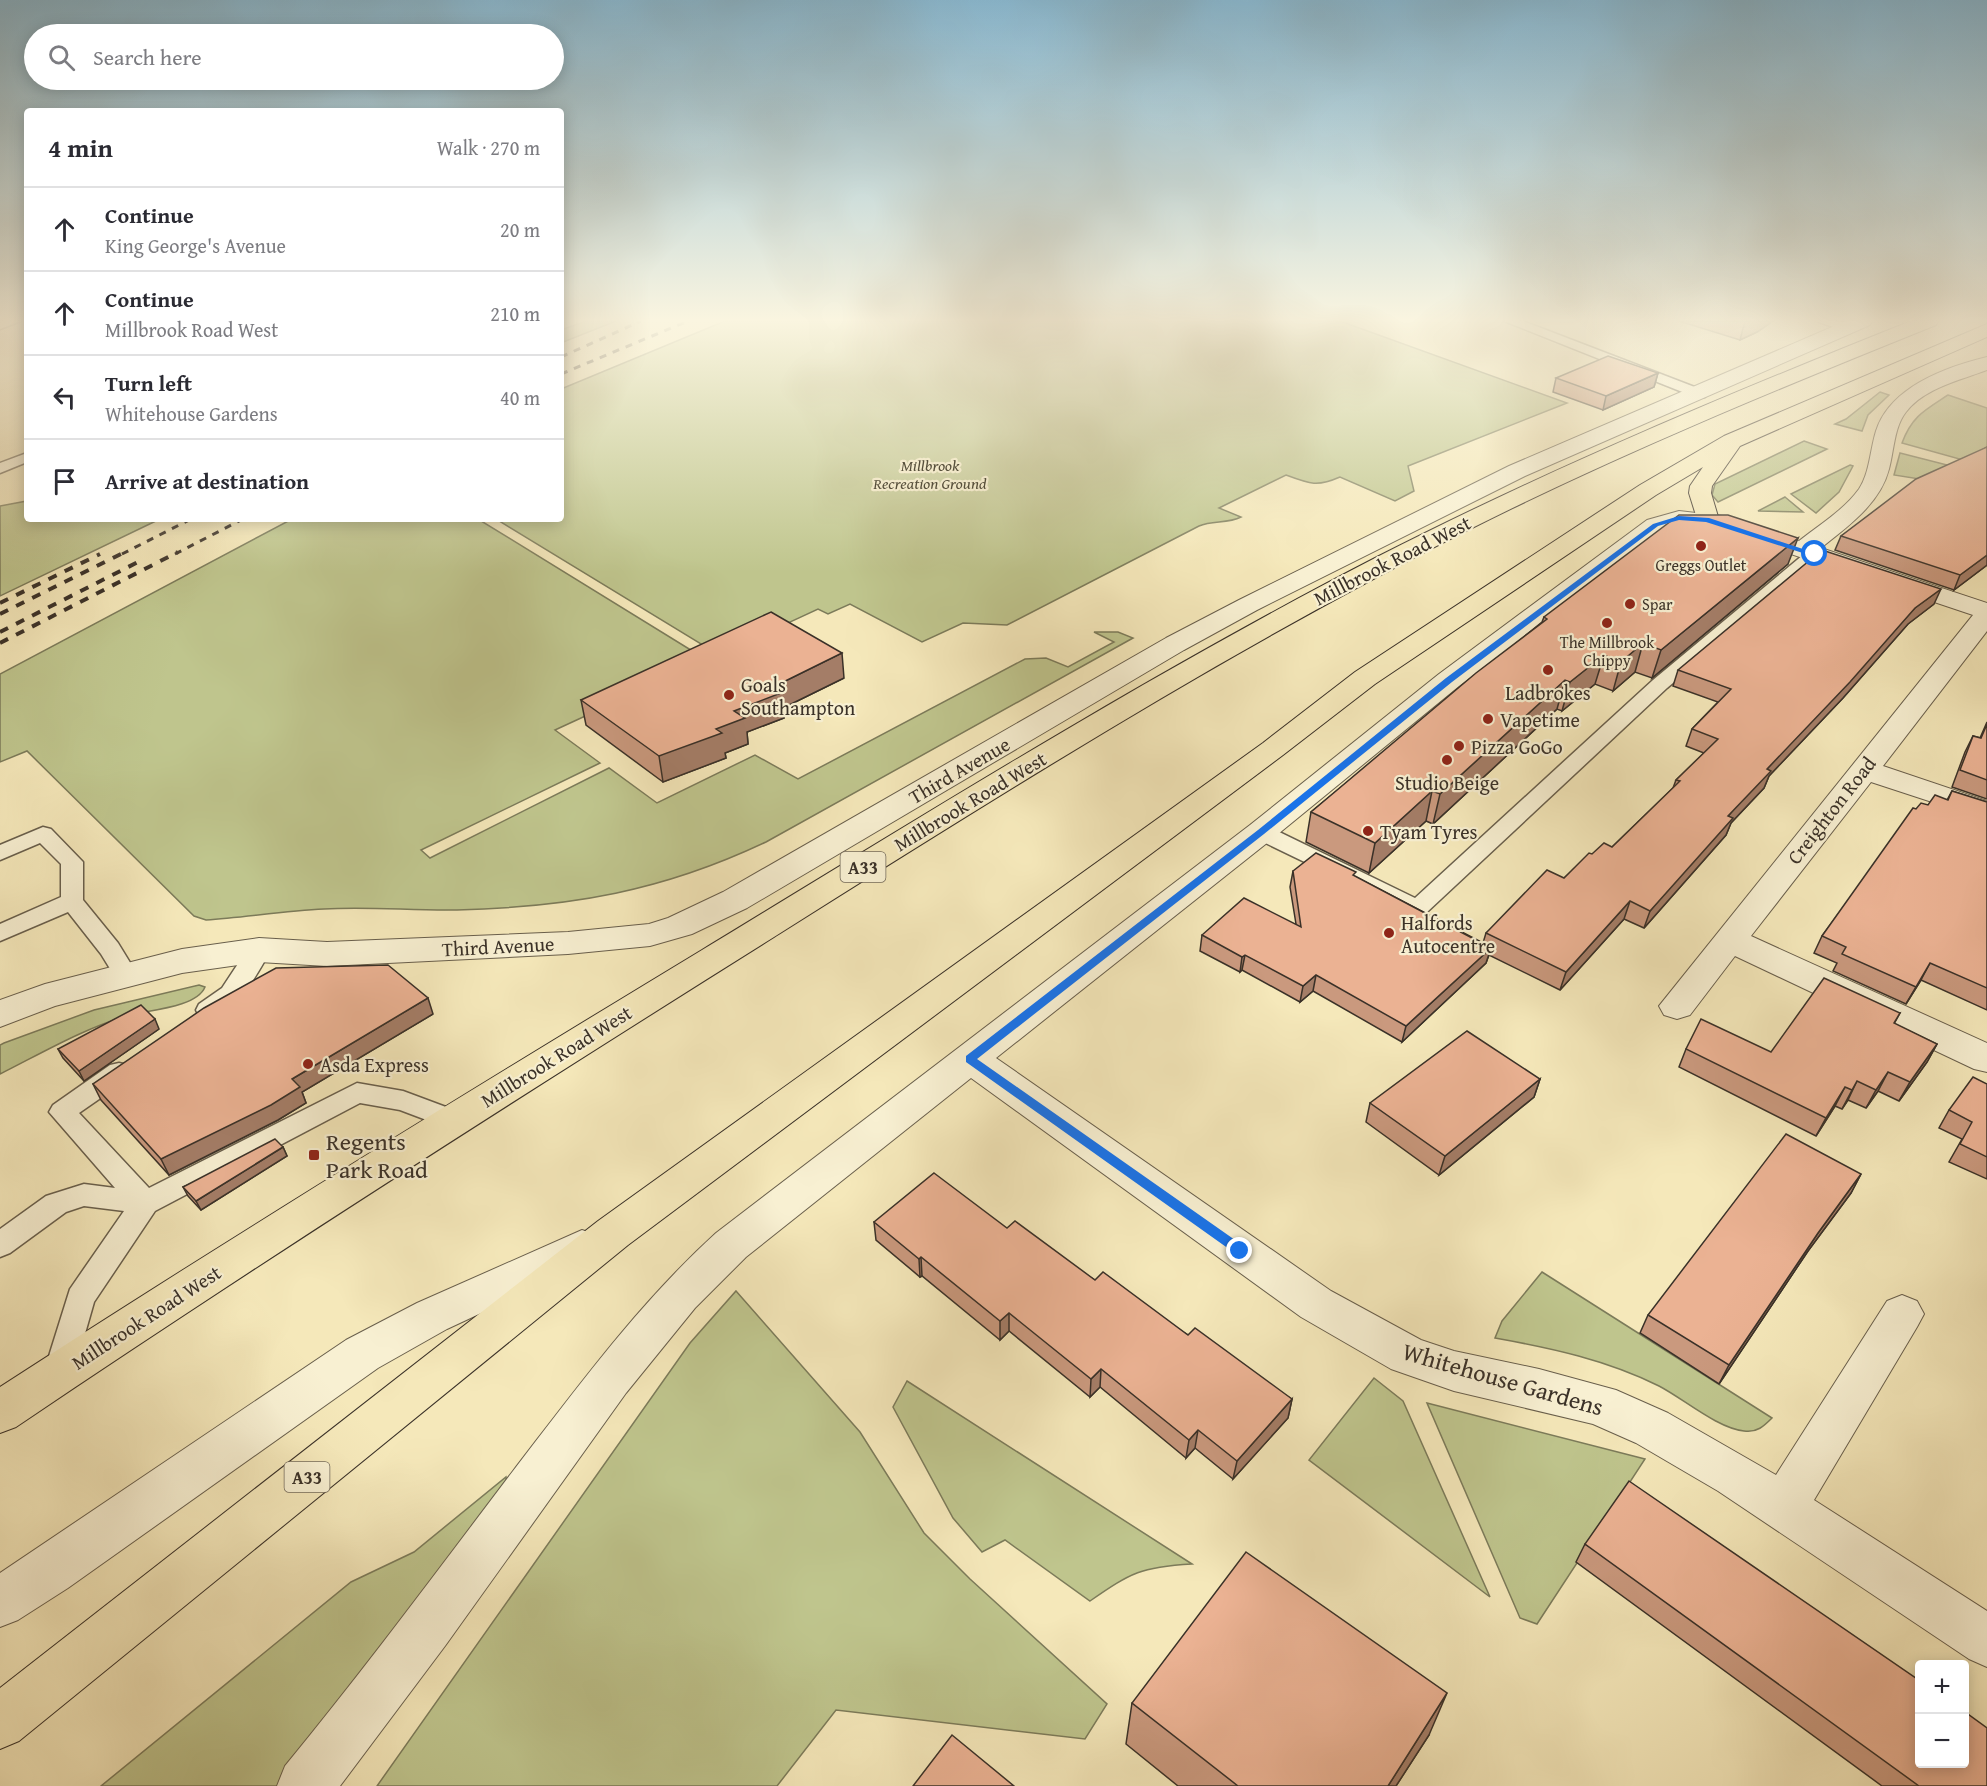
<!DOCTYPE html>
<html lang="en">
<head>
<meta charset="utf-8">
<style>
	:root { --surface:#fff; --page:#f7f7f7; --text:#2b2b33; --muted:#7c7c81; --line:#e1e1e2 }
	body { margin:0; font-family:"Gentium Book Plus",serif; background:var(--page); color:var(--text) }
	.controls { position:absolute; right:18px; bottom:18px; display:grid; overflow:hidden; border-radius:6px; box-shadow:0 3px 15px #0003 }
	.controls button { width:54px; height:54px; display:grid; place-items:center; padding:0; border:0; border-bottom:2px solid var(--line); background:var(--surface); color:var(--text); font:30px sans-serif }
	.stop { position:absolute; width:18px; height:18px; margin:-14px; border:4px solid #1a73e8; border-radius:50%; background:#fff }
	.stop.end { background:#1a73e8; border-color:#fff; box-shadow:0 2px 6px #0008 }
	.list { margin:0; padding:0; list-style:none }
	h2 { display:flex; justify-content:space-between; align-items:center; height:78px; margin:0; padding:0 24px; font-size:26px }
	h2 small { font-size:20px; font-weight:400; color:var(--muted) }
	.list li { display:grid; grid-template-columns:39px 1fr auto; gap:18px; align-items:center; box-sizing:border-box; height:84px; padding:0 24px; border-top:2px solid var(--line) }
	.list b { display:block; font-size:22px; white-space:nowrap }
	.list p { margin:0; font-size:20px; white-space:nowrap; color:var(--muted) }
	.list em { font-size:20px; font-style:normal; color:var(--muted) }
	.icon { flex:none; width:33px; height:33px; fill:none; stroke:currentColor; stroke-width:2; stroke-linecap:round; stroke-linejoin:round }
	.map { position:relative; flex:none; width:1987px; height:1786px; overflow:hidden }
	.search { position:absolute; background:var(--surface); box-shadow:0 3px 15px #0003; left:24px; top:24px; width:540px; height:66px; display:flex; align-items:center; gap:15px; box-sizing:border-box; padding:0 21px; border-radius:33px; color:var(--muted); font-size:22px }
	.panel { position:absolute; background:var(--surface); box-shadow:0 3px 15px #0003; left:24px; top:108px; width:540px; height:414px; border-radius:6px }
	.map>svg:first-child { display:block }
	.green { fill:#bfc58d; stroke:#7c7b5a; stroke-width:1.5 }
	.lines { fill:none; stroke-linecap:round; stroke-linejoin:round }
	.lane-casing { stroke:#695f4c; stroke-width:3 }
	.street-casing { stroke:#695f4c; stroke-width:2 }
	.highway-casing { stroke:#3a3128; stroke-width:2 }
	.lane { fill:#f8f0d2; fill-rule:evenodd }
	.street { fill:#f8f0d2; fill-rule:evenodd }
	.highway { fill:#f5e8ba; fill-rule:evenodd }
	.rail-far1 { stroke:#3a3128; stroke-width:3; stroke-dasharray:7 7; stroke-linecap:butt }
	.rail { stroke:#3a3128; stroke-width:4; stroke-dasharray:9 9; stroke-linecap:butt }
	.wall { fill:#ca997e; stroke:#3a3128; stroke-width:1.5 }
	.shaded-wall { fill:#a47d67; stroke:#3a3128; stroke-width:1.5 }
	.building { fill:#ebb293; stroke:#3a3128; stroke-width:1.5 }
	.route { fill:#1a73e8 }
	.poi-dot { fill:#8f2418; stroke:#f8f0d2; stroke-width:2 }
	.labels { text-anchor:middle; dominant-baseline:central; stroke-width:4.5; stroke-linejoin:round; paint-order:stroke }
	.far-park-label { font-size:16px; font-style:italic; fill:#554f3c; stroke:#f8f0d2 }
	.far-poi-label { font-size:16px; fill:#3a3128; stroke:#f8f0d2 }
	.shield { fill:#f8f0d2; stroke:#736a5b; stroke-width:1.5 }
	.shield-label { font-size:18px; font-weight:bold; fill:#3a3128 }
	.street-label { font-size:20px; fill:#3a3128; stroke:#f8f0d2 }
	.poi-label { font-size:20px; fill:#3a3128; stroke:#f8f0d2; text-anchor:start }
	.near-poi-label { font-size:24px; fill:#3a3128; stroke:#f8f0d2; text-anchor:start }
	.near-street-label { font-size:24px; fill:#3a3128; stroke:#f8f0d2 }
</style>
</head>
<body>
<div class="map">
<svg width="1987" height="1786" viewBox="0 0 1987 1786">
	<rect width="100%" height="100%" fill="#f5e8ba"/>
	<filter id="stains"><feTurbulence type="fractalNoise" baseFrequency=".00333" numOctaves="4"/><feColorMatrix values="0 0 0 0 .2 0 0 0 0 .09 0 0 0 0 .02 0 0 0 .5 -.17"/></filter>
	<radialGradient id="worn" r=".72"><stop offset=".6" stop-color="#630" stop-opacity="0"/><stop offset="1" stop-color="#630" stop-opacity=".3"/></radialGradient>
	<g class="green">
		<path d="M586 321H616L561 343V330Z"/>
		<path d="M725 321H1340L1567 403 1408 466 1414 491 1395 501 1340 477C1317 487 1310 484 1286 475L1219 508 1241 517C1227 524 1213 520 1199 526L1007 625 963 623 922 642 850 604 828 614 818 609 719 655 496 519H561V389Z"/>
		<path d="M1880 392 1889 395 1868 415 1862 431 1835 424 1846 419Z"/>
		<path d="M1948 395 1987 408V450L1963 460 1902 443C1912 416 1925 410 1948 395Z"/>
		<path d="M1804 441 1827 449 1718 502 1712 495 1715 484Z"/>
		<path d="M1900 453 1955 467 1932 481 1894 475Z"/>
		<path d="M1850 465 1853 466 1839 492 1816 513 1791 494Z"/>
		<path d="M1785 497 1803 512 1758 511Z"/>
		<path d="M27 501V519H160L0 596V506Z"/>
		<path d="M292 519H478L707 660 555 730 600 763 421 850 430 858 609 768 657 803 755 755 798 779 1025 659 1046 658 1068 667 1114 642 1094 632H1118L1133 638 766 842C663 891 571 907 457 910 413 911 368 906 324 909 285 911 246 917 206 920L194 916 27 751 0 762V674Z"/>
		<path d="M199 985 205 987C197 1007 150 1010 130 1015 84 1028 42 1053 0 1074V1045L4 1043 94 1010Z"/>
		<path d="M1542 1272 1772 1418C1764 1426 1757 1433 1744 1431 1717 1428 1684 1399 1659 1386 1607 1360 1551 1348 1495 1338L1502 1321Z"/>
		<path d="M736 1291 860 1432 924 1533 970 1579 1107 1704 1085 1739 836 1710 777 1786H377L690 1343Z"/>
		<path d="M1374 1378 1403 1401 1490 1597 1309 1460Z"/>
		<path d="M907 1381 1192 1564C1141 1567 1132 1572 1090 1601L1005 1540 982 1552 953 1518 893 1407Z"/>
		<path d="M1427 1403 1645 1459 1537 1624 1520 1618Z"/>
		<path d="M506 1477 507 1485 278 1786H101L351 1582 414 1552Z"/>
	</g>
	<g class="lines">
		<defs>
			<g id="lane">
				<path d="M0 321H21L0 329Z"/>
				<path d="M1504 321H1523L1705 391 1707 394 1705 397H1695Z"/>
				<path d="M1816 321H1838L1853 325 1854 328 1848 332Z"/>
				<path d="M27 453V462L0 473V463Z"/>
				<path d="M1815 549 1823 554 1821 558 1667 688 1426 913 1418 915 1410 913 1253 837 1250 832 1253 827 1261 825 1269 827 1415 898 1653 680 1809 550Z"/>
				<path d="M43 827 51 829 83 862V900L118 943 137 974 133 980 125 982 117 980 101 954 68 912 0 941V924L61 897V864L40 843 0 860V845Z"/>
				<path d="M259 942 267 944 271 950C257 973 232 1026 199 1016L196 1010 199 1004 222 988 251 944Z"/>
				<path d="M119 1063 128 1065 132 1072 128 1079 79 1113 149 1188 357 1083 403 1091 462 1113 466 1120 462 1127 453 1130 400 1110 360 1103 155 1211 94 1302 74 1372 70 1382 59 1386 48 1382 44 1372 70 1289 124 1211 84 1206 66 1212 10 1253 0 1257V1229L46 1196 84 1184 115 1188 49 1112 53 1105 110 1065Z"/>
			</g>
			<g id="street">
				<path d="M1846 321H1872L1870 325 1525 476 1257 610 1184 650 747 908 692 934 650 946 568 954 327 966 259 962 182 973 55 1006 0 1027V1000L45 984 182 949 259 938 327 942 568 932 649 924 668 918 723 892 1166 638 1239 600 1509 466Z"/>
				<path d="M1987 357V370C1961 380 1924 388 1906 412 1894 427 1894 451 1889 469 1880 504 1848 526 1821 548L1987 603V631L1883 766 1987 801V820L1871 782 1751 936 1987 1043V1072L1974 1069 1735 956 1690 1015 1677 1019 1664 1015 1659 1006 1973 615 1719 530 1680 525 1663 530 1459 686 1272 839 996 1058 1331 1291 1421 1340 1454 1351 1539 1369 1616 1390 1668 1413 1776 1475 1887 1301 1902 1295 1917 1301 1924 1314 1917 1327 1814 1500 1987 1611V1667L1969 1659 1718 1491 1636 1443 1593 1424 1454 1391 1391 1369 1301 1317 971 1078 746 1257 695 1308 626 1393 445 1646 340 1786H277L285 1766C364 1670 438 1570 513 1471 577 1388 638 1304 716 1233L1250 825 1439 674 1647 520 1679 511 1722 516 1799 541C1819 525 1844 510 1859 489 1870 472 1870 450 1876 431 1890 387 1946 367 1987 357Z"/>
				<path d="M582 1230 597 1235 603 1247 597 1259 447 1329 378 1368 68 1588 18 1620 0 1627V1573L346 1340 417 1303Z"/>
			</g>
			<g id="highway">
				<path d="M1911 321H1938L1936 325C1777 389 1619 454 1466 531 1227 651 1001 794 774 937 519 1097 266 1258 16 1427L0 1433V1387C231 1237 466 1093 702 950 924 815 1146 676 1377 557 1551 468 1731 393 1911 321Z"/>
				<path d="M1987 324V337L1740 446 1712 486 1711 493 1719 520 1715 525 1707 527 1699 525 1689 493 1690 486 1703 467 1656 495 1375 684 1283 755 628 1245 19 1741 0 1749V1688L598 1221 1263 743 1355 672 1640 485 1724 436Z"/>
			</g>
		</defs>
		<use href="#lane" class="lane-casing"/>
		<use href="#street" class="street-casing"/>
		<use href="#highway" class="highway-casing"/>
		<use href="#lane" class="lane"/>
		<use href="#street" class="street"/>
		<use href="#highway" class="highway"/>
		<g class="rail-far1">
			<path d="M561 357 641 321"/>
			<path d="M561 374 688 321"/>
			<path d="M122 554 191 519"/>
			<path d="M175 554 243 519"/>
		</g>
		<g class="rail">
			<path d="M0 603 100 554"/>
			<path d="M0 614 125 552"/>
			<path d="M0 632 142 560"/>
			<path d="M0 643 178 552"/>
		</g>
	</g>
	<g class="wall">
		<path d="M1679 321H1773L1757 332 1740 340Z"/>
		<path d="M1658 373 1654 387 1603 410 1553 392 1556 378Z"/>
		<path d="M1987 447V565L1954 590 1835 550 1841 536Z"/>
		<path d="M1788 564 1652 678 1635 672 1613 691 1595 684 1562 711 1557 709 1433 824 1426 821 1369 873 1306 842 1311 812 1542 622 1544 617Z"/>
		<path d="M1934 604 1908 624 1843 698 1769 776 1764 788 1731 823 1726 835 1644 928 1624 919 1560 990 1489 955 1486 963 1402 1042 1313 991 1300 1002 1242 970 1240 972 1200 951 1202 935 1296 924 1290 887 1293 871 1356 877 1483 943 1486 933 1564 878 1592 854 1612 847 1673 788 1676 780 1704 753 1686 746 1692 729 1718 702 1673 686 1678 670Z"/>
		<path d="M844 678 783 708 784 718 747 732 748 744 725 753 726 758 663 782 586 725 581 700Z"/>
		<path d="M1987 722V799L1952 787 1965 752 1973 736 1980 738Z"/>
		<path d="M1952 791 1987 802V1010L1921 980 1906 1004 1833 971 1837 963 1814 953 1822 936 1916 809 1947 800Z"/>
		<path d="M1900 1013 1894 1024 1937 1044 1927 1062 1899 1101 1878 1091 1866 1108 1848 1100 1842 1109 1835 1106 1816 1136 1679 1067 1686 1049 1771 1052Z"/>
		<path d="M433 1014 302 1092 306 1103 278 1120 169 1175 101 1100 93 1084Z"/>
		<path d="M159 1029 84 1081 63 1058 58 1049Z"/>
		<path d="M1540 1079 1534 1097 1439 1175 1366 1122 1370 1103Z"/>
		<path d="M1987 1084V1179L1949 1162 1962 1139 1939 1128 1949 1110Z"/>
		<path d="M283 1147 287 1156 201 1210 188 1196 183 1187Z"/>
		<path d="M1861 1174 1851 1193 1808 1251 1719 1384 1640 1333 1648 1315Z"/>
		<path d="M874 1222 1007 1228 1188 1335 1292 1399 1288 1418 1233 1479 1195 1448 1186 1458 1100 1387 1090 1397 1009 1331 1000 1340 922 1276 920 1277 876 1240Z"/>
		<path d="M1585 1544 1987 1786H1882L1576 1562Z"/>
		<path d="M1132 1703 1429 1735 1396 1786H1178L1126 1744Z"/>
	</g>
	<g class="shaded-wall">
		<path d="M1745 321H1773L1757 332 1740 340Z"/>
		<path d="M1658 373 1654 387 1603 410 1606 396Z"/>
		<path d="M1798 538 1788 564 1652 678 1661 650Z"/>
		<path d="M1987 555V565L1954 590 1960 575Z"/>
		<path d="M1941 589 1934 604 1908 624 1843 698 1769 776 1764 788 1731 823 1726 835 1644 928 1650 911 1767 769 1915 608Z"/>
		<path d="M1643 643 1635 672 1613 691 1621 662Z"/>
		<path d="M842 653 844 678 783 708 784 718 747 732 748 744 725 753 726 758 663 782 659 756 771 688Z"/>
		<path d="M1604 655 1595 684 1562 711 1570 682Z"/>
		<path d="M1565 680 1557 709 1433 824 1440 794Z"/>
		<path d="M1432 791 1426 821 1369 873 1375 843Z"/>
		<path d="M1630 901 1624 919 1560 990 1566 972Z"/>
		<path d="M1491 948 1486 963 1402 1042 1406 1026Z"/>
		<path d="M1245 955 1242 970 1240 972 1242 957Z"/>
		<path d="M1930 963 1921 980 1906 1004 1916 987Z"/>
		<path d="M1316 975 1313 991 1300 1002 1303 986Z"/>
		<path d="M428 998 433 1014 302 1092 306 1103 278 1120 169 1175 161 1159 292 1079Z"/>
		<path d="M155 1019 159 1029 84 1081 79 1071Z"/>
		<path d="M1937 1044 1927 1062 1899 1101 1910 1082Z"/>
		<path d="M1888 1072 1878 1091 1866 1108 1876 1090Z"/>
		<path d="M1540 1079 1534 1097 1439 1175 1445 1156Z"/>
		<path d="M1857 1081 1848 1100 1842 1109 1852 1090Z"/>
		<path d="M1845 1087 1835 1106 1816 1136 1826 1118Z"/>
		<path d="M283 1147 287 1156 201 1210 196 1201Z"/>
		<path d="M1861 1174 1851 1193 1808 1251 1719 1384 1729 1365 1818 1233Z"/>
		<path d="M921 1257 922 1276 920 1277 919 1259Z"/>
		<path d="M1009 1313V1331L1000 1340V1321Z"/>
		<path d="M1101 1369 1100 1387 1090 1397 1091 1379Z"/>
		<path d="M1292 1399 1288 1418 1233 1479 1237 1461Z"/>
		<path d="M1198 1430 1195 1448 1186 1458 1189 1440Z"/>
		<path d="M1447 1693 1429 1735 1396 1786H1388Z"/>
	</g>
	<g class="building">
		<path d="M1608 356 1658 373 1606 396 1556 378Z"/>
		<path d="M1987 447V555L1960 575 1841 536 1916 479Z"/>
		<path d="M1679 515H1728L1798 538 1661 650 1643 643 1621 662 1604 655 1570 682 1565 680 1440 794 1432 791 1375 843 1311 812 1476 673 1547 619 1544 617Z"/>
		<path d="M1822 550 1941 589 1915 608 1850 682 1767 769 1771 771 1728 816 1733 818 1650 911 1630 901 1566 972 1486 933 1547 870 1564 878 1589 853 1592 854 1604 843 1612 847 1680 781 1676 780 1718 739 1692 729 1731 689 1678 670Z"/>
		<path d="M771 612 842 653 771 688 781 693 734 711 745 718 716 729 722 733 659 756 581 700Z"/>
		<path d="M1987 724V780L1960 770 1973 736 1981 738Z"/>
		<path d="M1952 791 1987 802V988L1930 963 1916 987 1842 954 1846 947 1822 936 1913 808 1916 809 1921 803 1928 805 1935 795 1948 800Z"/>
		<path d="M1316 853 1356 872 1353 875 1491 948 1406 1026 1316 975 1303 986 1245 955 1242 957 1202 935 1244 898 1301 927 1293 871Z"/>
		<path d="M388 965 428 998 292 1079 300 1087 271 1105 161 1159 93 1084 204 1008 276 968Z"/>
		<path d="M1824 978 1900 1013 1894 1023 1937 1044 1910 1082 1888 1072 1876 1090 1857 1081 1852 1090 1845 1087 1826 1118 1686 1049 1701 1019 1771 1052Z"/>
		<path d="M141 1005 155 1019 79 1071 58 1049Z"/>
		<path d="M1467 1031 1540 1079 1445 1156 1370 1103Z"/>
		<path d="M1973 1077 1987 1084V1157L1960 1144 1972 1122 1949 1110Z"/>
		<path d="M1786 1134 1861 1174 1818 1233 1729 1365 1648 1315Z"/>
		<path d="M275 1139 283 1147 196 1201 183 1187Z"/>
		<path d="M934 1173 1007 1228 1015 1221 1095 1280 1103 1272 1188 1335 1195 1328 1292 1399 1237 1461 1198 1430 1189 1440 1101 1369 1091 1379 1009 1313 1000 1321 921 1257 919 1259 874 1222Z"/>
		<path d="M1629 1481 1920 1681V1764H1965V1712L1987 1728V1786H1919L1585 1544Z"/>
		<path d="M1246 1552 1447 1693 1388 1786H1238L1132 1703Z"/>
		<path d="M952 1735 1014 1786H913Z"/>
	</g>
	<linearGradient id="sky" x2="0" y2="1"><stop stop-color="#89b9d2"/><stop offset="0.56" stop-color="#faf5e0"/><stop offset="1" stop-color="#faf5e0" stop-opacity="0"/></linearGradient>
	<rect width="1987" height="572" fill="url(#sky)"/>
	<path class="route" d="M1679 516 1709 518 1818 554 1812 556 1706 522 1679 520 1658 526 1452 682 1264 834 977 1059 1245 1247 1246 1251 1245 1254H1236L966 1062V1056L1258 830 1446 678 1653 524Z"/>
	<g class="poi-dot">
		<circle cx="1701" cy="546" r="6"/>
		<circle cx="1630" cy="604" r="6"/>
		<circle cx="1607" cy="623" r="6"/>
		<circle cx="1548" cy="670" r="6"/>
		<circle cx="729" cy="695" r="6"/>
		<circle cx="1488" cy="719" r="6"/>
		<circle cx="1459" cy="746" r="6"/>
		<circle cx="1447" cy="760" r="6"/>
		<circle cx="1368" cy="831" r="6"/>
		<circle cx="1389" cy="933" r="6"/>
		<circle cx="308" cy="1064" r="6"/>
		<rect x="308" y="1149" width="12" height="12" rx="3"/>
	</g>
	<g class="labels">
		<g class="far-park-label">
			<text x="930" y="465">Millbrook<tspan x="930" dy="18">Recreation Ground</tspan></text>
		</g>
		<g class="far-poi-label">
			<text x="1701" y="565">Greggs Outlet</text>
			<text x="1642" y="604" text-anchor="start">Spar</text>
			<text x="1607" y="642">The Millbrook<tspan x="1607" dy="18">Chippy</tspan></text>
		</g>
		<g class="shield">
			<rect x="840.5" y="852" width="45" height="30" rx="4.5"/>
			<rect x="284.5" y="1462" width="45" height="30" rx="4.5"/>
		</g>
		<g class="shield-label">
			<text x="863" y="867">A33</text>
			<text x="307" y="1477">A33</text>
		</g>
		<g class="street-label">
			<text transform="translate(1392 560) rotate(-27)">Millbrook Road West</text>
			<text transform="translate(959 770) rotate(-30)">Third Avenue</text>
			<text transform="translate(970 801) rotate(-31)">Millbrook Road West</text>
			<text transform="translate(1831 810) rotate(-52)">Creighton Road</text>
			<text transform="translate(498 946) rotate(-3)">Third Avenue</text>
			<text transform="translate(556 1056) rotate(-32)">Millbrook Road West</text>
			<text transform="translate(146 1317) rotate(-33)">Millbrook Road West</text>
		</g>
		<g class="poi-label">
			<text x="741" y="684">Goals<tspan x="741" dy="23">Southampton</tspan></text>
			<text x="1548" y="692" text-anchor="middle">Ladbrokes</text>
			<text x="1500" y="719">Vapetime</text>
			<text x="1471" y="746">Pizza GoGo</text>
			<text x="1447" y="782" text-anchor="middle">Studio Beige</text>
			<text x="1380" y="831">Tyam Tyres</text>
			<text x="1401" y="922">Halfords<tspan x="1401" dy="23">Autocentre</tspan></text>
			<text x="320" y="1064">Asda Express</text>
		</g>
		<g class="near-poi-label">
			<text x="326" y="1141">Regents<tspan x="326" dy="28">Park Road</tspan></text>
		</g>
		<g class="near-street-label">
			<text transform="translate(1503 1379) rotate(16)">Whitehouse Gardens</text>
		</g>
	</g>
	<rect width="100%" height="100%" filter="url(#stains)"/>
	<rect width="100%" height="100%" fill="url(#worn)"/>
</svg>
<div class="controls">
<button>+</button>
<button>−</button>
</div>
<div class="stop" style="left:1815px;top:554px"></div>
<div class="stop end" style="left:1240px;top:1251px"></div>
<div class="search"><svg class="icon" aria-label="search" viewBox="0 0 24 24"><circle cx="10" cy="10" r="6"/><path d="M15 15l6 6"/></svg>Search here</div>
<section class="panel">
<h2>4 min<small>Walk · 270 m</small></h2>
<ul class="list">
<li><svg class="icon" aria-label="ahead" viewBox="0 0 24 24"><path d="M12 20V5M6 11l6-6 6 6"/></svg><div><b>Continue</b><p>King George's Avenue</p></div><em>20 m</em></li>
<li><svg class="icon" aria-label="ahead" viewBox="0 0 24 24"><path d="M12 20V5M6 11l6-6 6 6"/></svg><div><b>Continue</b><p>Millbrook Road West</p></div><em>210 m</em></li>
<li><svg class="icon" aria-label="left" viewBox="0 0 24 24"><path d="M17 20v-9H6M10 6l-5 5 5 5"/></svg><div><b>Turn left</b><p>Whitehouse Gardens</p></div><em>40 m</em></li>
<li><svg class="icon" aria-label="arrive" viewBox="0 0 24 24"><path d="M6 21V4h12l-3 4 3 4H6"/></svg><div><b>Arrive at destination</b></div></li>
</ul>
</section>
</div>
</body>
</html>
